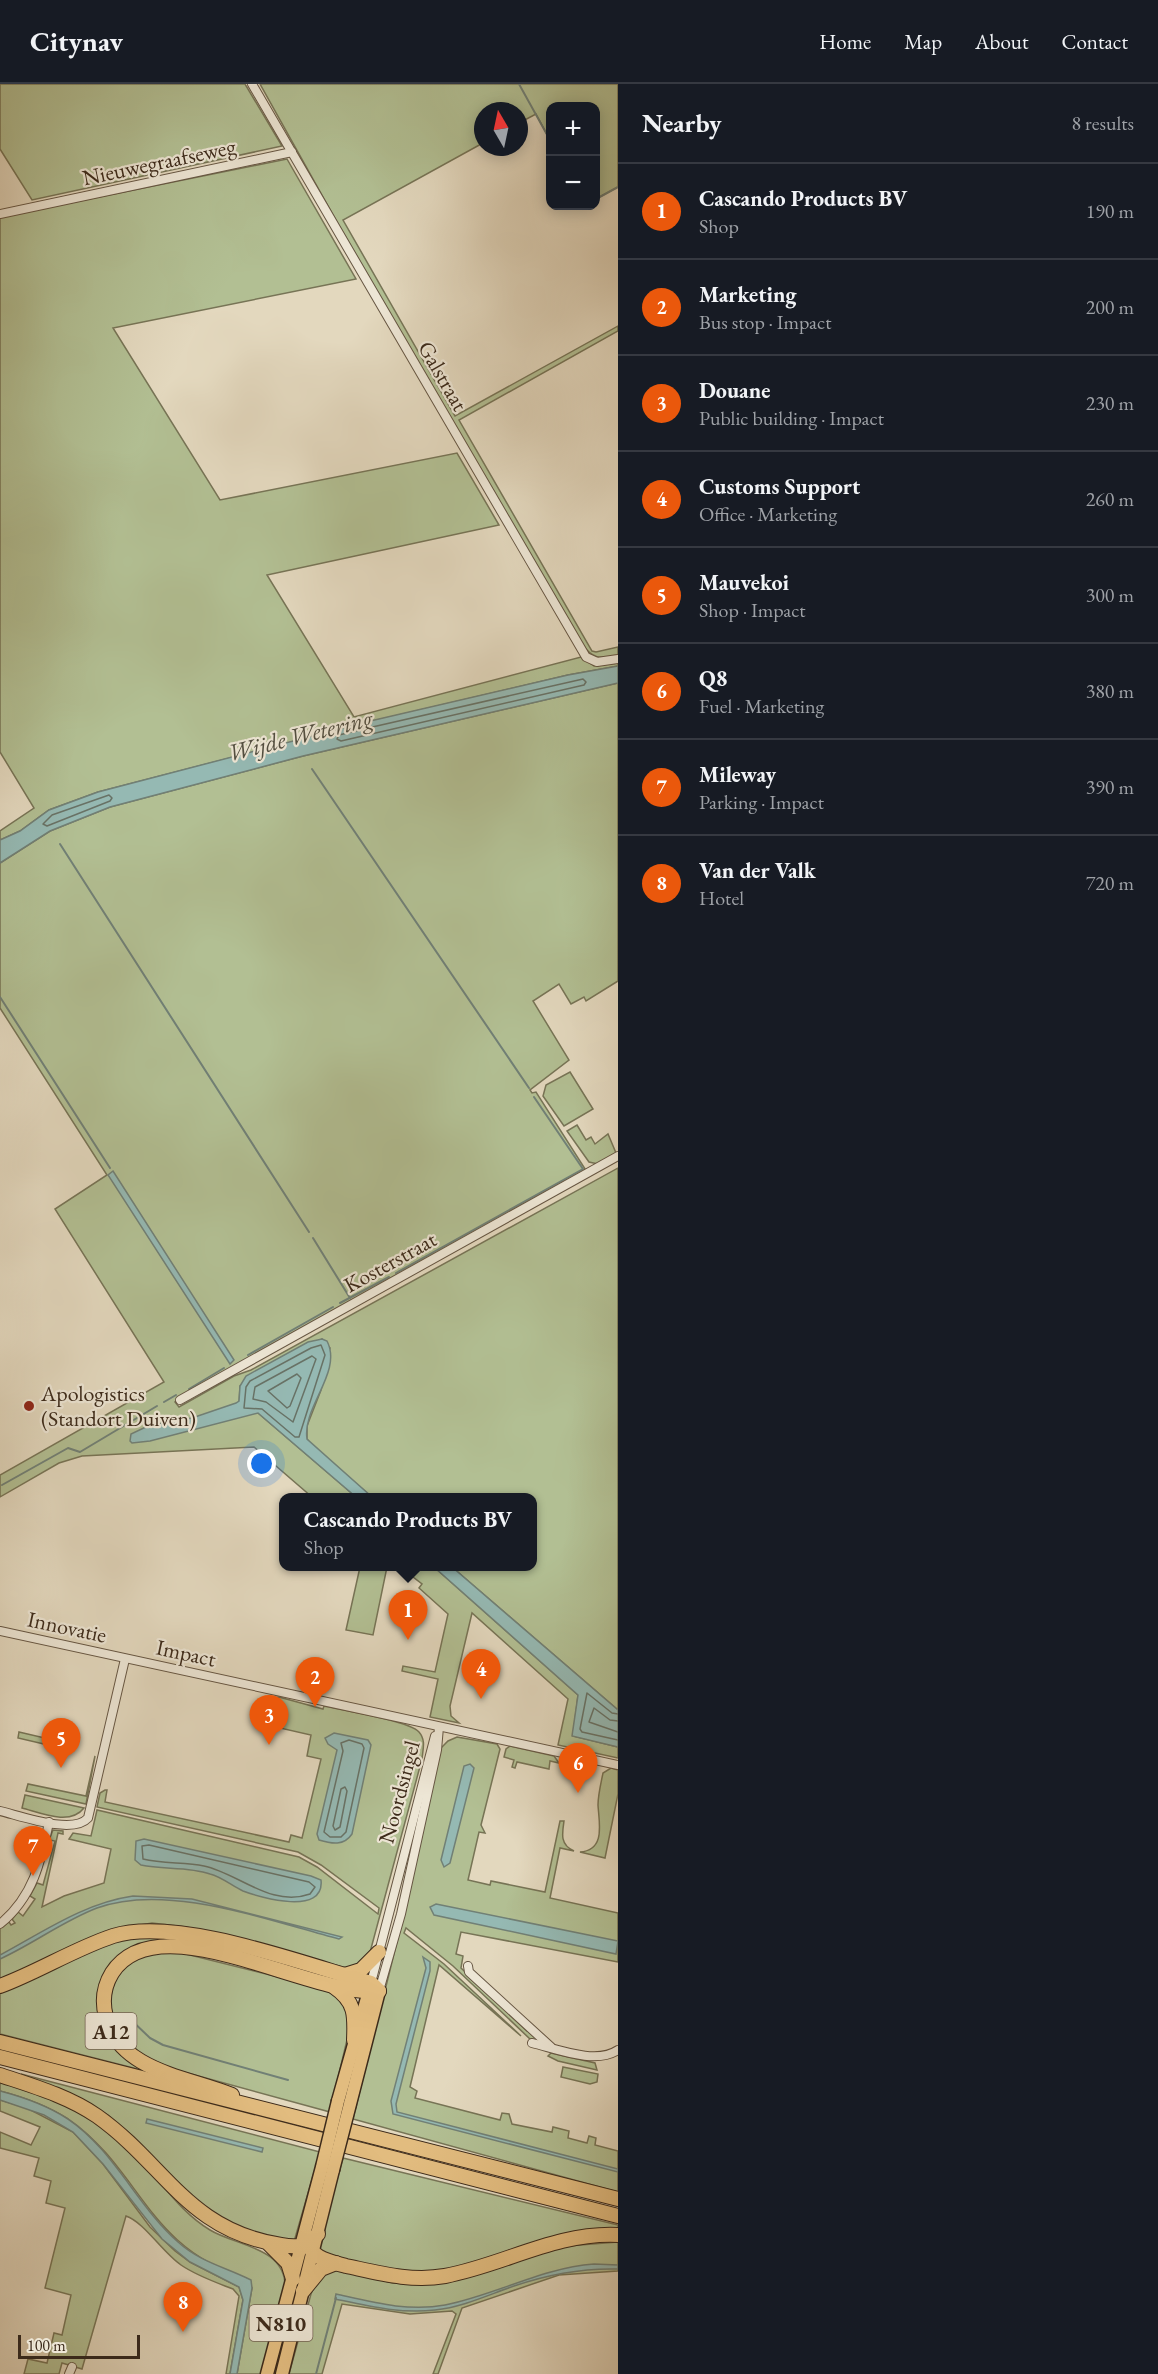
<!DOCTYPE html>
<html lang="en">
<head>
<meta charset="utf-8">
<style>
	:root { --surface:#171b24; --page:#20242c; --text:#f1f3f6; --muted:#9ea1a6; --line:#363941; --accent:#ea580c }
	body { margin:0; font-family:"EB Garamond",serif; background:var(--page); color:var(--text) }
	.controls { position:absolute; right:18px; top:18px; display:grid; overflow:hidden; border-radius:12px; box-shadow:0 3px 15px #0003 }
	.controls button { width:54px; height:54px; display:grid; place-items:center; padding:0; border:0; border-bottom:2px solid var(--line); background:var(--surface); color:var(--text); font:30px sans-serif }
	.compass { position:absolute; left:474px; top:18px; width:54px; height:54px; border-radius:50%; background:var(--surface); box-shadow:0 3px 15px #0003; rotate:351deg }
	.scale { position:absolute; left:18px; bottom:15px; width:122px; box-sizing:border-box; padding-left:6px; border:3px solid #3c2a1a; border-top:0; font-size:16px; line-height:21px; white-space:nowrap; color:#3c2a1a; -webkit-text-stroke:4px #ede6d5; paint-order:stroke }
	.you { position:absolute; left:262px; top:1380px; width:21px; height:21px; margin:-15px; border:4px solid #fff; border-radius:50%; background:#1a73e8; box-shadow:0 0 0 9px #1a73e833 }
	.badge { display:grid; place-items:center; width:39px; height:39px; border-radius:50%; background:var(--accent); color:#fff; font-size:20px; font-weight:700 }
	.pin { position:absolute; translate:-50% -50px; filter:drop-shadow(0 2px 3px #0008) }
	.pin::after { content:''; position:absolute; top:32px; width:21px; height:18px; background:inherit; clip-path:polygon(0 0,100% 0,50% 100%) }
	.popup { position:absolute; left:279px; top:1409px; width:258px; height:78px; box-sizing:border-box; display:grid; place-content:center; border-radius:12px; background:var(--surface); filter:drop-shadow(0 2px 4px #0005); font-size:20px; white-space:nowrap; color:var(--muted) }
	.popup b { font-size:22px; color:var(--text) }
	.popup::after { content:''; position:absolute; left:50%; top:100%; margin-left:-12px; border:12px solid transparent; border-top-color:var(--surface) }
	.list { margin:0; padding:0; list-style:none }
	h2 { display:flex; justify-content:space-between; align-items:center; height:78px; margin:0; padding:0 24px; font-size:26px }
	h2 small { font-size:20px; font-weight:400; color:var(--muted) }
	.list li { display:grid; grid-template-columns:39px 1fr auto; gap:18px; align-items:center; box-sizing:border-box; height:96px; padding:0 24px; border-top:2px solid var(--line) }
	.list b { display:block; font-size:22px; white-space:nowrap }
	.list p { margin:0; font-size:20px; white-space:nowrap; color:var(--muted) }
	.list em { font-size:20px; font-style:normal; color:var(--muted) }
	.map { position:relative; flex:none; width:618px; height:2290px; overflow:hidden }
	header { display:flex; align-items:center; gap:36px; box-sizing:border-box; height:84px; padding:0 30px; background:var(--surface); border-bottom:2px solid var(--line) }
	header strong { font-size:28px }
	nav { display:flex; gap:33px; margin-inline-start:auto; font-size:21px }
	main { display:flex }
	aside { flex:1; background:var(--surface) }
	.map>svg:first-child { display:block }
	.green { fill:#b2bf93; stroke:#777456; stroke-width:1.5 }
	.water { fill:#95b9b3; stroke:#718076; stroke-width:1.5 }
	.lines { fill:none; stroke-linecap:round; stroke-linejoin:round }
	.shore { stroke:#687266; stroke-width:1.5 }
	.stream { stroke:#718076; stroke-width:2 }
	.street-casing { stroke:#665643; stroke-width:10 }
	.primary-casing { stroke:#3c2a1a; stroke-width:15 }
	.highway-casing { stroke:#3c2a1a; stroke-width:16 }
	.street { stroke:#ede6d5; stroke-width:8 }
	.primary { stroke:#e2bc7f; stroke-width:12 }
	.highway { stroke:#e2bc7f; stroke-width:14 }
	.primary-bridge-casing { stroke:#3c2a1a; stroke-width:15; stroke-linecap:butt }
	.primary-bridge { stroke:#e2bc7f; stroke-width:12 }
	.poi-dot { fill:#8f2418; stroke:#ede6d5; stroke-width:2 }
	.labels { text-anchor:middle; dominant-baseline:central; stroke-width:4.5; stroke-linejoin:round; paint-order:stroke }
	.shield { fill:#ede6d5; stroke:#716252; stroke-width:1.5 }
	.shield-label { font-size:21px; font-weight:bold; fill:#3c2a1a }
	.street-label { font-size:22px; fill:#3c2a1a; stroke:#ede6d5 }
	.poi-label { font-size:22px; fill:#3c2a1a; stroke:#ede6d5; text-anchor:start }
	.water-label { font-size:24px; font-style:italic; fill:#524e40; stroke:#ede6d5 }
</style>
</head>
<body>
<header>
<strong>Citynav</strong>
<nav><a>Home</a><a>Map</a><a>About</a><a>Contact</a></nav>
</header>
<main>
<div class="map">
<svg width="618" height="2290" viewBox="0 0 618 2290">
	<rect width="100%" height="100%" fill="#e3d8be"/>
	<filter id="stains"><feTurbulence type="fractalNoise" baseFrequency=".00333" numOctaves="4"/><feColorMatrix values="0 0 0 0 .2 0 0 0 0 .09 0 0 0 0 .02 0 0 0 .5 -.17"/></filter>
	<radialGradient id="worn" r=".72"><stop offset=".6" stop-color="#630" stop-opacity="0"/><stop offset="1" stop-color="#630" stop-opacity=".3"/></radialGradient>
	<g class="green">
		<path d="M0 0H245L282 62 32 116 0 65Z"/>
		<path d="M260 0H618V103L596 115V22H550V56L536 30 519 39V27H483V59L343 136 455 332 618 242V247L459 336 592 567 596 568 618 563V572C601 574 593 576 583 561L338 140Z"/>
		<path d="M287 75 356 195 113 244 220 416 457 369 499 441 267 491 354 633 581 573 594 582 618 579V582L568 591 365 639 98 708 49 726 20 747 0 756V747L34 724 0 668V133Z"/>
		<path d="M618 599V897L586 917 584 913 571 920 559 900 533 917 569 976 530 1006 532 1009 536 1008 587 1088 175 1318 179 1323 234 1292 251 1286 618 1084V1626L452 1483 532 1482V1414L372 1413 312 1362 307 1355V1342L321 1306 330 1264 322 1255 240 1302 239 1320 258 1329 356 1413H312L254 1363 82 1372 59 1379 0 1413V1391L164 1298 55 1125 107 1091 0 924V779L50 747 110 723 303 672Z"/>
		<path d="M570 988 593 1025 564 1042 543 1012 546 1001Z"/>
		<path d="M577 1041 586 1056 591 1053 595 1060 608 1050 616 1069 598 1080 589 1078 567 1047Z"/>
		<path d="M360 1483H387L373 1551 346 1546Z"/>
		<path d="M400 1483H434L578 1611 573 1652 618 1663V1674L558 1661 568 1615 472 1529 450 1622 451 1632 459 1639 430 1633 438 1595 402 1587 403 1582 435 1588 448 1530 419 1504 422 1500Z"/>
		<path d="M279 1613 323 1625 324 1622C342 1626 409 1637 419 1648 426 1656 423 1665 422 1675L369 1872 351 1885 186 1843 152 1839 111 1846 0 1896V1844L9 1838 11 1841 15 1839 12 1835 18 1828 23 1832 35 1815 30 1812 37 1799 43 1801 55 1757 49 1756 53 1746 63 1747V1750L58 1749 42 1823 64 1812 104 1799 111 1765 69 1755 73 1749 91 1752 97 1726 299 1773 317 1783 378 1830 379 1824 321 1781 298 1768 97 1723 100 1709 105 1706H107L105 1718 289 1758 291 1751 302 1754 321 1675 307 1672 311 1651 280 1644 284 1620 270 1617 272 1614Z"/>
		<path d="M19 1648 62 1658 61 1664 18 1654Z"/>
		<path d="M457 1653 497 1660 500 1665 481 1741 485 1749 479 1748 468 1796 490 1801 491 1797 545 1808 560 1737H564C562 1750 560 1761 574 1767L560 1764 550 1814 618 1829V1878L461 1848 456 1870 463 1872 461 1884 527 1947 533 1948 542 1957 530 1955 453 1882 406 1844 404 1849 444 1880 521 1952 439 1881 410 2003 417 2007 415 2014 500 2036 502 2029 509 2030 512 2040 552 2048 553 2043 569 2047 568 2054 587 2059 589 2052 596 2054 595 2061 618 2067V2108L353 2035C383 1912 416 1790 440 1665L448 1657Z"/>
		<path d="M510 1662 554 1672 559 1679 550 1677 549 1685 517 1678 515 1684 512 1683 514 1676 504 1673 506 1665Z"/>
		<path d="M95 1672 86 1720 26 1707 28 1700 86 1712Z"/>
		<path d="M611 1684 618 1686V1710L605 1774 580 1768C606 1766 599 1739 598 1721 598 1711 601 1699 603 1689Z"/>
		<path d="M25 1711 84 1724C70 1742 41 1729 22 1724Z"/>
		<path d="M159 1853 192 1858 340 1895V1898L165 1857C146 1858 134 1864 118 1875L103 1936 161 1991 0 1950V1905L72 1873 125 1854Z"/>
		<path d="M178 1868 330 1906 343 1913 350 1943 330 2028 173 1985C157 1978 141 1973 129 1960 100 1932 106 1885 145 1870 154 1867 168 1868 178 1868Z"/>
		<path d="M551 1969 595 1979 597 1986 558 1977 548 1972Z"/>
		<path d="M563 1983 598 1990 597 1998 590 2000 561 1993Z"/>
		<path d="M21 1990 320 2068 293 2161 262 2155 207 2130 134 2053 108 2031 80 2014Z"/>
		<path d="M0 1997C26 2004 64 2015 86 2030 101 2041 118 2055 132 2068 159 2093 178 2127 210 2146 236 2162 285 2163 285 2202L262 2290H237L252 2204 246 2194C146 2164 141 2085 68 2035 48 2022 23 2013 0 2007Z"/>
		<path d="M0 2016 27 2024 73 2048 103 2080 150 2143 175 2167 190 2178 239 2203 243 2216 230 2290H226L239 2212 233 2205C215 2198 197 2192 181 2181 163 2169 144 2138 126 2132L82 2285 62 2279 59 2290H24L28 2275 47 2279 54 2249 62 2251 71 2211 45 2204 65 2124 46 2119 51 2097 34 2092 39 2074 0 2064V2048L31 2061 40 2043 0 2027Z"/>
		<path d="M343 2074 618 2141V2148L459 2186 402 2191 317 2167Z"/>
		<path d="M618 2158V2187L559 2191 462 2224 438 2290H433L456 2230 452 2227 410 2230 342 2220 322 2290H289L311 2210 319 2192 336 2185 393 2199 426 2200 567 2162Z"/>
	</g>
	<g class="water">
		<path d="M618 582V599L303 672 110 723 50 747 0 779V756L20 747 49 726 98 708 366 638 568 591Z"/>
		<path d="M113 1087 234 1276 230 1280 108 1091Z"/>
		<path d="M322 1255 327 1257C343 1288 302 1323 307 1355L372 1413H356L258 1329 150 1357 132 1359 130 1357 131 1350 150 1341 192 1334 236 1319 239 1317 240 1302 246 1292 308 1258Z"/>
		<path d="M434 1483H452L618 1626V1663L572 1652 578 1611Z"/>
		<path d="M334 1649 368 1656 371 1661 352 1750C344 1762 332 1760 319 1756L317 1750 337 1666 328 1660 325 1654Z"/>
		<path d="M470 1680 474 1684 450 1779 444 1783 441 1776 464 1682Z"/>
		<path d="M144 1755 311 1792 321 1796C325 1832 261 1814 243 1807 232 1802 222 1793 210 1790 188 1782 163 1786 141 1781L135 1776 136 1757Z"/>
		<path d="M133 1812 192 1815 342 1853 339 1855C269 1837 167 1798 97 1824 63 1837 33 1860 0 1875V1871C43 1848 84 1819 133 1812Z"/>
		<path d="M436 1820 618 1857 616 1870 434 1831 430 1823Z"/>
		<path d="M423 1873 430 1878V1887L396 2020 397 2028 618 2085V2088L393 2030 391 2017 426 1884Z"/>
		<path d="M0 2007C23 2013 48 2022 68 2035 114 2066 137 2122 178 2158 200 2178 225 2183 251 2196L252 2204 237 2290H230L243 2216 239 2203 190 2178 162 2155 103 2080 73 2048 44 2031 0 2016Z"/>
		<path d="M147 2035 263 2064 262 2068 146 2039Z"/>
		<path d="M594 2180 618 2181V2185C581 2184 549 2190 514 2202 488 2211 463 2223 435 2226 401 2230 368 2222 335 2215L336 2210C372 2218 408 2228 445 2221 496 2211 541 2184 594 2180Z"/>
	</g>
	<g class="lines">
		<g class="shore">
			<path d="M583 595 586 598 584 601 341 657 337 655 339 651 368 644Z"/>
			<path d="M109 711 112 714 110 717 47 742 43 740 52 731Z"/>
			<path d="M321 1261 325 1271 299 1353H295L262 1325 244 1324 246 1303 250 1297 311 1264Z"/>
			<path d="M312 1272 316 1275 293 1338 266 1318 253 1315 255 1303Z"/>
			<path d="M297 1290 301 1294 290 1322 287 1324 268 1307Z"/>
			<path d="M618 1630 612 1629 587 1609 580 1645 582 1648 618 1656"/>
			<path d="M618 1637 610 1636 594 1624 589 1638 618 1648"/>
			<path d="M349 1656 362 1660 364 1664 346 1748 341 1753H330L324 1748 343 1667 341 1659Z"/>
			<path d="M345 1703 347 1707 340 1743 335 1746 333 1742 341 1705Z"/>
			<path d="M149 1761 309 1798 315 1803 310 1810C271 1824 238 1789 204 1782 184 1778 163 1780 143 1775L142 1762Z"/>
		</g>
		<g class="stream">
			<path d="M519 0 550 56"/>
			<path d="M596 115 618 103"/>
			<path d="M312 685 529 1004"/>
			<path d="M60 760 309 1148"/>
			<path d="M0 913 110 1084"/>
			<path d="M313 1154 350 1214"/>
			<path d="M396 1189 583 1085 534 1013"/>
			<path d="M340 1219 389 1193"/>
			<path d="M248 1271 333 1223"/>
			<path d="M189 1305 224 1284"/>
			<path d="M164 1318 176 1311"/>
			<path d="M2 1401 68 1364 80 1368 157 1322"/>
			<path d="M127 1932 150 1954 163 1961 288 1996"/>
			<path d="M316 2290 336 2214"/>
		</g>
		<defs>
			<g id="street">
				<path d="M252 0 586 573 597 578 618 575"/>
				<path d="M0 130 292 68"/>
				<path d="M180 1316 618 1072"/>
				<path d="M0 1547 618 1681"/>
				<path d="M0 1727C21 1732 73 1751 88 1734L125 1575"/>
				<path d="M0 1840C33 1813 41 1778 49 1738"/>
				<path d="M468 1882 469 1888 551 1963"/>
				<path d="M371 1899 435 1652"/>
				<path d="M379 1907 401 1830 437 1666 439 1643"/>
				<path d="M532 1959C557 1965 596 1981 618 1966"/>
				<path d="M69 2290 72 2283"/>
			</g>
			<g id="primary">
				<path d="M338 2017 371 1900"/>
				<path d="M350 2020 379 1907"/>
				<path d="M267 2290 322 2083"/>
				<path d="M282 2290 333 2086"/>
			</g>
			<g id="highway">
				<path d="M345 1891 361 1886 379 1868"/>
				<path d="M0 1902C38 1888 74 1865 113 1852 177 1832 304 1880 371 1899L379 1907"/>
				<path d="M334 1903C356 1918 355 1932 354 1956"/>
				<path d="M0 1958 618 2115"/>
				<path d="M0 1973 618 2132"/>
				<path d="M0 1991C33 2002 68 2012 97 2032 166 2081 187 2146 281 2161 298 2164 306 2163 318 2150"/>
				<path d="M232 2011C188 1993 119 1987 106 1933 102 1918 104 1902 112 1889 158 1817 311 1914 379 1907"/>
				<path d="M305 2153C310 2174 327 2177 346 2182 379 2189 411 2198 445 2192 504 2181 556 2148 618 2151"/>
				<path d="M269 2160 288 2179 293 2195"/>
				<path d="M303 2207 321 2185 336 2179"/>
			</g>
		</defs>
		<use href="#street" class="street-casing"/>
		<use href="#primary" class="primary-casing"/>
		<use href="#highway" class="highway-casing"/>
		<use href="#street" class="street"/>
		<use href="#primary" class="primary"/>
		<use href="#highway" class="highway"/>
		<defs>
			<g id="primary-bridge">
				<path d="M322 2083 338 2017"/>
				<path d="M333 2086 350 2020"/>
			</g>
		</defs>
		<use href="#primary-bridge" class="primary-bridge-casing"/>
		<use href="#primary-bridge" class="primary-bridge"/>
	</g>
	<circle class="poi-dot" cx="29" cy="1322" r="6"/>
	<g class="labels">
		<g class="shield">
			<rect x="85.5" y="1929" width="51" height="36" rx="4.5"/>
			<rect x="249.5" y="2221" width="63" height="36" rx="4.5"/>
		</g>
		<g class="shield-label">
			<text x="111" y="1947">A12</text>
			<text x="281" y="2239">N810</text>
		</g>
		<g class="street-label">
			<text transform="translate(159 78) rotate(-12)">Nieuwegraafseweg</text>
			<text transform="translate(443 292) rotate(60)">Galstraat</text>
			<text transform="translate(390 1178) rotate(-29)">Kosterstraat</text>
			<text transform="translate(67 1543) rotate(12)">Innovatie</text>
			<text transform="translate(186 1569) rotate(12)">Impact</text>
			<text transform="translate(399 1708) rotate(-75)">Noordsingel</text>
		</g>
		<g class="poi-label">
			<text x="41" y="1309">Apologistics<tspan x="41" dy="25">(Standort Duiven)</tspan></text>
		</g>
		<g class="water-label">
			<text transform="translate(300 651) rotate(-14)">Wijde Wetering</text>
		</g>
	</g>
	<rect width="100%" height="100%" filter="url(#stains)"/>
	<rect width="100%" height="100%" fill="url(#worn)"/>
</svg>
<div class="controls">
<button>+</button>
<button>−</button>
</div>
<svg class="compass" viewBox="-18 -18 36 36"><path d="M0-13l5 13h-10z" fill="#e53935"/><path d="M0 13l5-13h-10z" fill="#9ea1a6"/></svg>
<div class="scale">100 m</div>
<div class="you"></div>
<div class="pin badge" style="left:408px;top:1556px">1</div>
<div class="popup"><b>Cascando Products BV</b>Shop</div>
<div class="pin badge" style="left:315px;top:1623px">2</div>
<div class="pin badge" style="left:269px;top:1661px">3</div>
<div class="pin badge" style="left:481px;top:1615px">4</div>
<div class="pin badge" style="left:61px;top:1684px">5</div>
<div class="pin badge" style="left:578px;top:1709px">6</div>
<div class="pin badge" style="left:33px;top:1792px">7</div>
<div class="pin badge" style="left:183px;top:2248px">8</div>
</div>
<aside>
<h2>Nearby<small>8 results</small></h2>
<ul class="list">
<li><span class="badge">1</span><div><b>Cascando Products BV</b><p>Shop</p></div><em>190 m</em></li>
<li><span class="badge">2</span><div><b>Marketing</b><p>Bus stop · Impact</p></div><em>200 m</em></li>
<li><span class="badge">3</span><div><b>Douane</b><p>Public building · Impact</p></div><em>230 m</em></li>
<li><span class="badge">4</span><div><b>Customs Support</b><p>Office · Marketing</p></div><em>260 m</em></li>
<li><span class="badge">5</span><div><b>Mauvekoi</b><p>Shop · Impact</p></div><em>300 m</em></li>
<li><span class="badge">6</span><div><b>Q8</b><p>Fuel · Marketing</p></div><em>380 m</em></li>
<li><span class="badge">7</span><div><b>Mileway</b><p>Parking · Impact</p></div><em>390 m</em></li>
<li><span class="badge">8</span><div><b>Van der Valk</b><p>Hotel</p></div><em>720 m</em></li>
</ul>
</aside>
</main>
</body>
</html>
